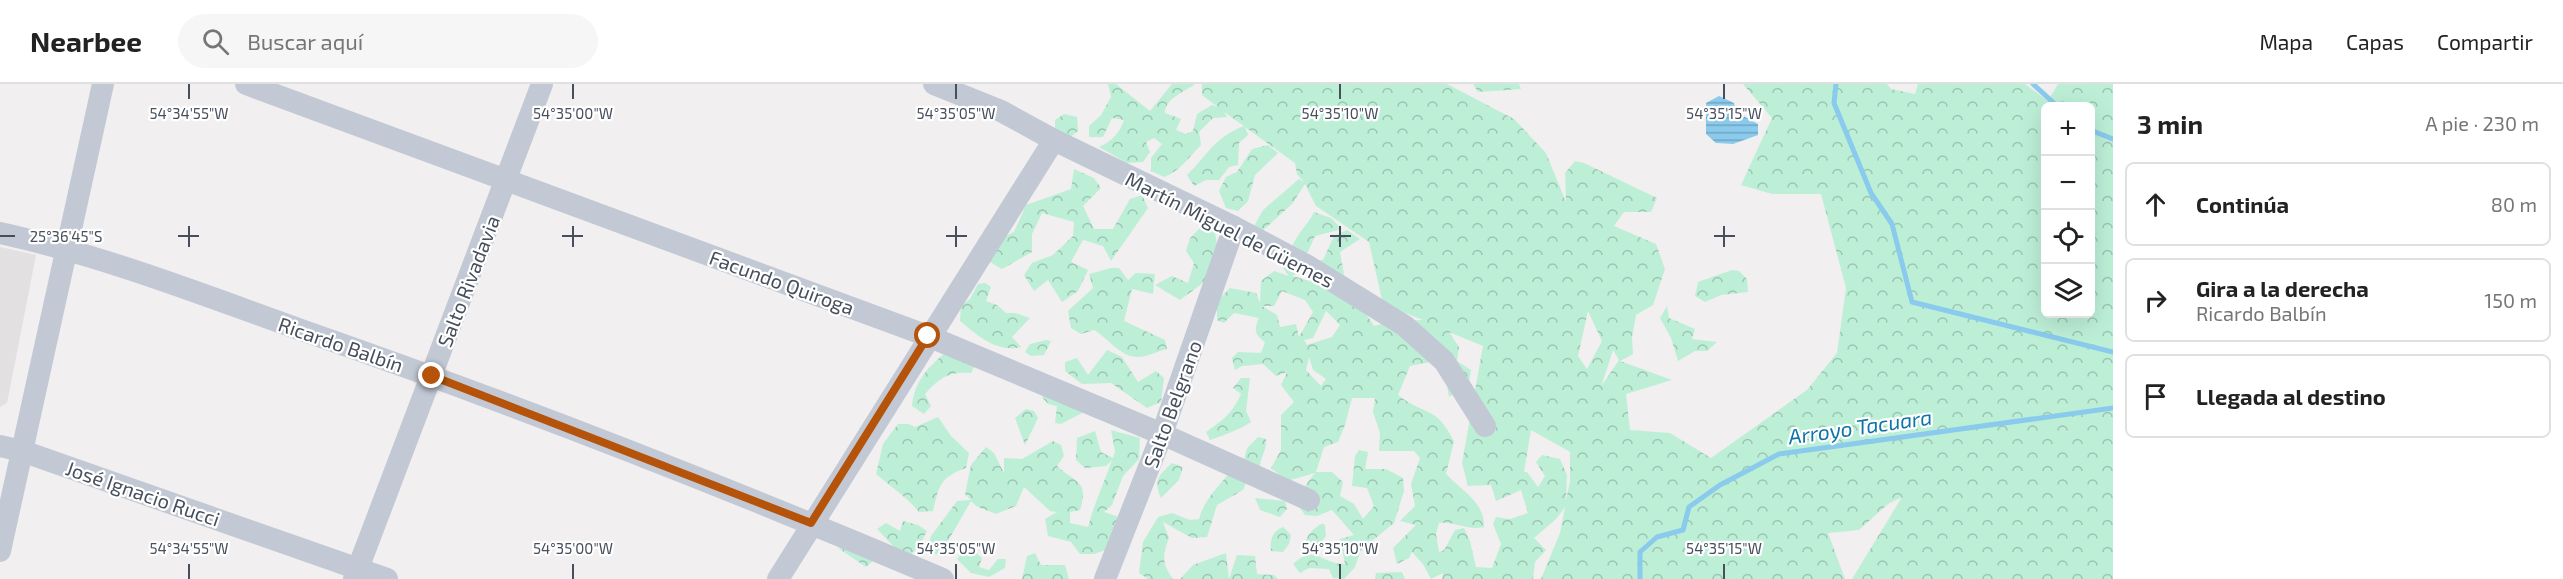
<!DOCTYPE html>
<html lang="es">
<head>
<meta charset="utf-8">
<style>
	:root { --surface:#fff; --page:#f6f6f6; --text:#222; --muted:#767676; --line:#e0e0e0 }
	body { margin:0; font-family:"Exo 2",sans-serif; background:var(--page); color:var(--text) }
	.controls { position:absolute; right:18px; top:18px; display:grid; overflow:hidden; border-radius:9px; box-shadow:0 6px 24px #0002 }
	.controls button { width:54px; height:54px; display:grid; place-items:center; padding:0; border:0; border-bottom:2px solid var(--line); background:var(--surface); color:var(--text); font:30px sans-serif }
	.stop { position:absolute; width:18px; height:18px; margin:-14px; border:4px solid #b45309; border-radius:50%; background:#fff }
	.stop.end { background:#b45309; border-color:#fff; box-shadow:0 2px 6px #0008 }
	.list { margin:0; padding:0; list-style:none }
	h2 { display:flex; justify-content:space-between; align-items:center; height:78px; margin:0; padding:0 24px; font-size:26px }
	h2 small { font-size:20px; font-weight:400; color:var(--muted) }
	.list li { display:grid; grid-template-columns:39px 1fr auto; gap:18px; align-items:center; box-sizing:border-box; height:84px; margin:0 12px 12px; padding:0 12px; border:2px solid var(--line); border-radius:9px }
	.list b { display:block; font-size:22px; white-space:nowrap }
	.list p { margin:0; font-size:20px; white-space:nowrap; color:var(--muted) }
	.list em { font-size:20px; font-style:normal; color:var(--muted) }
	.icon { flex:none; width:33px; height:33px; fill:none; stroke:currentColor; stroke-width:2; stroke-linecap:round; stroke-linejoin:round }
	.map { position:relative; flex:none; width:2113px; height:495px; overflow:hidden }
	header { display:flex; align-items:center; gap:36px; box-sizing:border-box; height:84px; padding:0 30px; background:var(--surface); border-bottom:2px solid var(--line) }
	header strong { font-size:28px }
	nav { display:flex; gap:33px; margin-inline-start:auto; font-size:21px }
	.search { width:420px; height:54px; background:var(--page); display:flex; align-items:center; gap:15px; box-sizing:border-box; padding:0 21px; border-radius:33px; color:var(--muted); font-size:22px }
	main { display:flex }
	aside { flex:1; background:var(--surface) }
	.map>svg:first-child { display:block }
	.education { fill:#e2e0e1 }
	.forest { fill:url(#forest-crowns); fill-rule:evenodd }
	.water { fill:url(#water-rules) }
	.lines { fill:none; stroke-linecap:round; stroke-linejoin:round }
	.stream { stroke:#8acaec; stroke-width:5 }
	.minor { stroke:#c2c9d4; stroke-width:22 }
	.route { stroke:#b45309; stroke-width:8 }
	.ticks { fill:none; stroke:#474f5c; stroke-width:2 }
	.labels { text-anchor:middle; dominant-baseline:central; stroke-width:4.5; stroke-linejoin:round; paint-order:stroke }
	.street-label { font-size:20px; fill:#474f5c; stroke:#fff }
	.water-label { font-size:21px; font-style:italic; fill:#0d73a9; stroke:#fff }
	.ticks-label { font-size:15px; text-anchor:middle; fill:#474f5c; stroke:#fff; stroke-width:4.5; stroke-linejoin:round; paint-order:stroke }
</style>
</head>
<body>
<header>
<strong>Nearbee</strong>
<div class="search"><svg class="icon" aria-label="search" viewBox="0 0 24 24"><circle cx="10" cy="10" r="6"/><path d="M15 15l6 6"/></svg>Buscar aquí</div>
<nav><a>Mapa</a><a>Capas</a><a>Compartir</a></nav>
</header>
<main>
<div class="map">
<svg width="2113" height="495" viewBox="0 0 2113 495">
	<defs>
		<pattern id="forest-crowns" width="20" height="18" patternUnits="userSpaceOnUse" patternTransform="scale(1.5)"><rect width="20" height="18" fill="#bdefd7"/><path d="M2 6a3 3 0 1 1 6 0M12 15a3 3 0 1 1 6 0" fill="none" stroke="#9bc4b2"/></pattern>
		<pattern id="water-rules" width="6" height="5" patternUnits="userSpaceOnUse" patternTransform="scale(1.5)"><rect width="6" height="5" fill="#8acaec"/><path d="M0 2.5h6" fill="none" stroke="#73a6c2"/></pattern>
	</defs>
	<rect width="100%" height="100%" fill="#f1efef"/>
	<path class="education" d="M0 163 36 171 7 319 0 323Z"/>
	<g class="forest">
		<path d="M1108 0H1116L1150 27 1172 0H1195C1185 8 1165 14 1165 29L1181 35 1176 46 1186 50 1193 47 1197 30 1212 21 1218 23 1202 11V0H1447L1514 35 1546 69 1566 118 1565 89 1575 77 1584 79 1657 114 1651 128H1624L1614 142 1656 160 1665 185 1653 221 1636 231 1632 253 1633 270 1620 277 1672 296 1626 310 1630 346 1670 349 1711 374 1807 306 1837 269 1846 204 1821 110H1772L1741 101 1772 34 1743 0H1887L1891 5 1915 10 1918 0H2025L2048 17 2058 0H2113V495H1852L1902 413 1888 420 1859 446 1828 449 1845 495H1541L1560 449 1565 423 1556 435 1534 454 1546 466 1535 478 1533 495H1442L1443 489 1431 495 1423 480 1412 468 1409 474 1397 480 1393 464 1416 441 1400 437 1415 422 1411 400 1420 374 1414 367H1379L1380 349 1373 328 1375 314H1352L1345 341 1338 358 1324 363 1316 388H1332L1343 398 1340 412 1354 420 1363 435 1374 422 1367 404 1352 402 1355 372 1359 366 1368 368 1365 385H1386L1403 394 1404 407 1394 439 1361 466 1355 483 1344 495 1333 494 1329 485 1309 484 1300 489 1293 480C1315 459 1321 480 1345 480L1340 455 1354 451 1332 426 1317 432 1305 431 1297 420 1301 407 1315 389 1287 397 1271 384 1281 366V331L1294 318 1281 301 1287 288 1276 292 1263 280 1242 282 1235 286 1232 274 1238 268 1261 269 1265 258C1254 250 1254 246 1259 234L1234 229 1224 239 1217 236V217L1230 204 1256 209 1260 219 1261 197 1274 187 1289 192 1282 183 1298 176H1323L1334 152 1347 146 1360 155 1340 168 1344 190 1332 203 1306 185 1292 192C1322 200 1359 213 1374 242L1396 237 1423 236 1383 220 1369 158 1316 122 1305 100 1292 120 1260 149 1253 144 1263 126 1299 95 1304 98 1297 90 1295 79 1245 43 1248 51 1239 59 1238 81 1229 83 1219 96H1206L1194 102 1187 91C1208 71 1213 54 1244 42L1224 28 1227 33 1213 34 1199 48 1201 61C1189 73 1180 87 1164 93L1151 87V74L1162 60 1154 54 1146 58 1150 68 1143 78 1127 79 1099 63C1112 57 1119 50 1124 36L1112 34 1103 53H1089V42L1101 31 1111 13ZM2046 22H2090V230H2046ZM1282 207 1305 216 1313 228 1299 253 1296 240 1280 243 1277 231 1262 222H1274ZM1326 227 1340 241 1332 253 1307 261 1304 256 1313 254ZM1588 227 1602 257 1587 285 1578 272ZM1449 248 1483 262 1462 379 1468 402 1491 401 1496 417 1521 406 1528 429 1510 435 1496 433 1493 440 1501 460 1492 484 1476 483 1470 457 1464 444 1455 446 1444 466 1439 468 1436 450 1439 439C1456 437 1467 447 1484 443 1485 418 1462 407 1446 390L1454 357C1435 320 1426 333 1398 311L1410 282 1436 277 1446 296 1449 313 1469 299 1471 286 1457 277 1459 263ZM1613 266 1619 276 1602 301V300ZM1309 273 1313 286 1326 295 1321 302 1306 286ZM1531 346 1570 368V397L1566 416 1567 391 1560 375 1542 371 1536 378 1545 392 1538 403 1527 388H1524Z"/>
		<path d="M1473 0H1519L1521 5 1478 8Z"/>
		<path d="M1064 30 1077 33 1078 47 1067 56 1055 52V36Z"/>
		<path d="M1268 61 1278 69 1255 91 1248 117 1238 127 1226 124 1219 107 1226 93 1237 88 1252 65Z"/>
		<path d="M1074 85 1094 94 1101 104 1083 122 1094 145H1113L1130 115 1142 111 1148 124 1111 177 1103 162 1083 156 1071 178 1088 186 1078 207 1062 218 1048 196 1034 207 1024 191 1032 179 1053 171 1073 152 1074 138 1042 129 1032 150V168L1002 185 990 178 998 156 1014 148 1026 121 1071 105Z"/>
		<path d="M1314 128 1331 134 1342 145 1315 152 1307 170 1292 163C1297 149 1308 141 1314 128Z"/>
		<path d="M1203 141H1213C1225 189 1217 188 1180 216L1155 201 1172 192 1188 199 1194 179 1186 167 1190 154Z"/>
		<path d="M1111 184H1119L1128 196 1136 189 1155 190 1153 210 1132 205 1124 237 1165 256 1167 265C1158 267 1147 273 1138 273 1120 273 1108 254 1094 246L1081 250 1071 244 1068 227 1093 204 1089 190Z"/>
		<path d="M1732 186 1739 187 1747 195 1748 208 1721 211 1705 218 1695 212 1698 198Z"/>
		<path d="M985 199 991 203 986 217 997 221 1006 229H1015L1030 234 1012 253 1021 263C997 269 978 252 960 237L961 222 970 215 978 200Z"/>
		<path d="M1667 222 1669 234 1695 245 1692 255 1717 258 1707 267H1695L1678 277 1671 254 1660 234Z"/>
		<path d="M1046 256 1051 257 1044 271 1031 272 1025 268 1030 260Z"/>
		<path d="M1107 266 1122 273 1138 298 1156 287 1164 294 1161 318 1147 324 1111 299 1082 300 1065 287V278L1077 274 1088 291Z"/>
		<path d="M946 268 977 277 971 289C949 287 939 294 925 310L931 322 924 330 912 322C914 298 928 283 946 268Z"/>
		<path d="M1241 294H1250L1246 327 1251 338C1243 344 1220 353 1210 356L1206 348C1224 335 1231 331 1241 310L1233 304Z"/>
		<path d="M1051 306 1086 327 1061 340 1055 339 1057 322 1048 320 1042 313Z"/>
		<path d="M1026 325 1034 327 1038 334 1025 361 1015 334Z"/>
		<path d="M938 333 951 352 969 369 966 384C940 393 939 402 933 427L919 428C906 412 891 403 876 390L883 360 898 340H909L915 343Z"/>
		<path d="M1111 346 1140 354 1139 375 1123 392 1112 421 1104 428 1131 437 1126 459 1094 470H1080L1071 458 1048 452 1045 435 1057 428 1050 427 1024 403 1016 422 996 430 976 422 971 417 940 471 927 467 931 452 957 417 971 416 965 410 971 381 986 363 994 369 1004 389V374L1022 375 1053 357 1061 361 1064 372 1057 382C1077 400 1089 397 1080 426L1070 428V439L1088 443C1094 420 1104 399 1112 376L1106 382 1085 384 1076 376 1077 354 1095 347 1101 368 1113 374 1115 367Z"/>
		<path d="M1258 353 1266 355C1267 367 1259 375 1260 386L1244 376 1247 364Z"/>
		<path d="M1172 379 1183 383 1179 396 1161 414C1153 396 1159 391 1172 379Z"/>
		<path d="M1233 384 1248 394 1243 406 1217 421 1207 453 1192 454 1163 438 1169 454C1162 472 1162 480 1173 495H1148L1139 489 1143 458 1158 433 1172 429 1190 436 1199 435C1205 413 1220 402 1233 384Z"/>
		<path d="M1255 414 1285 417 1287 425 1280 433 1260 426Z"/>
		<path d="M903 437 918 441 927 447 918 464 911 470 897 466 877 445 886 439 900 447Z"/>
		<path d="M1321 440 1325 441 1326 452 1319 461 1311 466 1305 461C1306 451 1313 445 1321 440Z"/>
		<path d="M1283 443 1291 451 1289 460 1283 468 1271 467C1270 456 1271 448 1283 443Z"/>
		<path d="M844 461 875 475 866 483 838 464Z"/>
		<path d="M964 465 975 468 982 474 979 483 989 486 998 475H1006L1005 484 989 493 971 489 957 475Z"/>
		<path d="M1035 469 1041 481H1065L1069 495H1022L1027 472Z"/>
		<path d="M1226 469 1229 495 1237 471 1255 472 1257 490 1274 491 1278 495H1180L1193 481Z"/>
		<path d="M1402 488 1405 495H1375L1376 489Z"/>
	</g>
	<path class="water" d="M1719 12 1734 19 1736 28 1758 40V51L1733 60 1716 59 1706 50V19Z"/>
	<g class="lines">
		<g class="stream">
			<path d="M1836 0 1834 19 1871 109 1892 140 1912 218 2113 268"/>
			<path d="M2033 0 2057 22"/>
			<path d="M2090 46 2113 55"/>
			<path d="M1640 495V468L1657 453 1683 446 1689 423 1720 401 1779 370 2113 324"/>
		</g>
		<g class="minor">
			<path d="M246 0 928 252 1162 350 1309 416"/>
			<path d="M934 0 1001 27 1054 56 1234 143 1308 182 1405 242 1444 277 1485 342"/>
			<path d="M0 149C105 172 206 212 307 248 522 323 734 406 943 495"/>
			<path d="M0 362 22 367 387 495"/>
			<path d="M0 467 103 0"/>
			<path d="M354 495 542 0"/>
			<path d="M778 495 1054 56"/>
			<path d="M1105 495 1162 350 1234 143"/>
		</g>
	</g>
	<g class="lines">
		<path class="route" d="M432 292 811 439 928 252"/>
	</g>
	<path class="ticks" d="M189 0V15M573 0V15M956 0V15M1340 0V15M1724 0V15M189 142V163M573 142V163M956 142V163M1340 142V163M1724 142V163M0 152H15M178 152H199M562 152H583M946 152H967M1330 152H1351M1714 152H1735M189 480V495M573 480V495M956 480V495M1340 480V495M1724 480V495"/>
	<g class="labels">
		<g class="street-label">
			<text transform="translate(1230 145) rotate(27)">Martín Miguel de Güemes</text>
			<text transform="translate(468 197) rotate(-69)">Salto Rivadavia</text>
			<text transform="translate(782 198) rotate(20)">Facundo Quiroga</text>
			<text transform="translate(341 260) rotate(19)">Ricardo Balbín</text>
			<text transform="translate(1172 320) rotate(-70)">Salto Belgrano</text>
			<text transform="translate(143 409) rotate(19)">José Ignacio Rucci</text>
		</g>
		<g class="water-label">
			<text transform="translate(1860 342) rotate(-8)">Arroyo Tacuara</text>
		</g>
	</g>
	<g class="ticks-label">
		<text x="189" y="35">54°34'55"W</text>
		<text x="573" y="35">54°35'00"W</text>
		<text x="956" y="35">54°35'05"W</text>
		<text x="1340" y="35">54°35'10"W</text>
		<text x="1724" y="35">54°35'15"W</text>
		<text x="66" y="158">25°36'45"S</text>
		<text x="189" y="470">54°34'55"W</text>
		<text x="573" y="470">54°35'00"W</text>
		<text x="956" y="470">54°35'05"W</text>
		<text x="1340" y="470">54°35'10"W</text>
		<text x="1724" y="470">54°35'15"W</text>
	</g>
</svg>
<div class="controls">
<button>+</button>
<button>−</button>
<button><svg class="icon" aria-label="locate" viewBox="0 0 24 24"><circle cx="12" cy="12" r="6"/><path d="M12 2v4M12 18v4M2 12h4M18 12h4"/></svg></button>
<button><svg class="icon" aria-label="layers" viewBox="0 0 24 24"><path d="M12 4l9 5-9 5-9-5zM3 14l9 5 9-5"/></svg></button>
</div>
<div class="stop" style="left:928px;top:252px"></div>
<div class="stop end" style="left:432px;top:292px"></div>
</div>
<aside>
<h2>3 min<small>A pie · 230 m</small></h2>
<ul class="list">
<li><svg class="icon" aria-label="ahead" viewBox="0 0 24 24"><path d="M12 20V5M6 11l6-6 6 6"/></svg><div><b>Continúa</b></div><em>80 m</em></li>
<li><svg class="icon" aria-label="right" viewBox="0 0 24 24"><path d="M7 20v-9h11M14 6l5 5-5 5"/></svg><div><b>Gira a la derecha</b><p>Ricardo Balbín</p></div><em>150 m</em></li>
<li><svg class="icon" aria-label="arrive" viewBox="0 0 24 24"><path d="M6 21V4h12l-3 4 3 4H6"/></svg><div><b>Llegada al destino</b></div></li>
</ul>
</aside>
</main>
</body>
</html>
